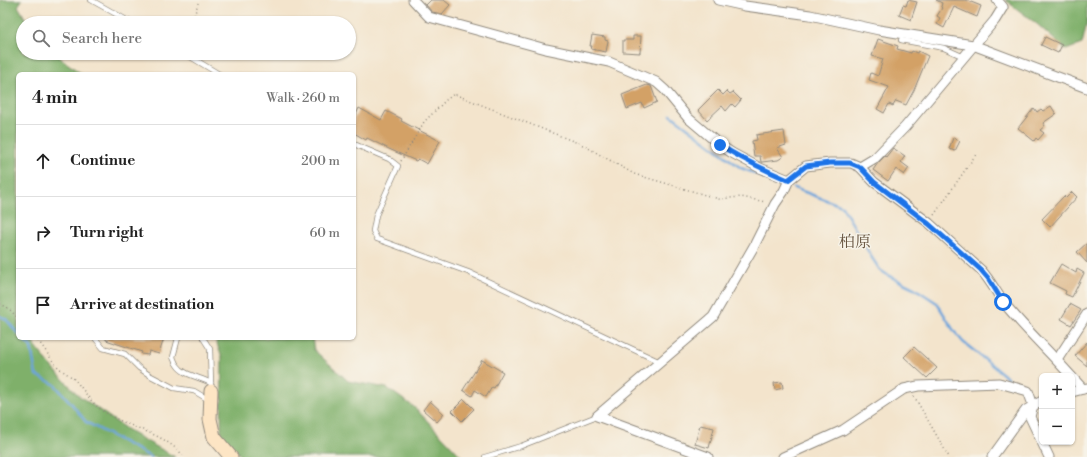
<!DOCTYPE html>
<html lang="en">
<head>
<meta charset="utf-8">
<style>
	:root { --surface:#fff; --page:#f6f6f6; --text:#222; --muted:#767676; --line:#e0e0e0 }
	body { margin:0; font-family:"Libre Bodoni","Noto Serif JP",serif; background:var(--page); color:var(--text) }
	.controls { position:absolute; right:12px; bottom:12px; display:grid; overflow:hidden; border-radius:6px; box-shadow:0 1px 3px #0004 }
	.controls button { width:36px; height:36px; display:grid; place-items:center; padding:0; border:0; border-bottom:1px solid var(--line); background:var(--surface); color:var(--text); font:20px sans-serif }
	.stop { position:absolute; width:12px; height:12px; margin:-9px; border:3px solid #1a73e8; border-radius:50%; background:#fff }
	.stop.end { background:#1a73e8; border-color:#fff; box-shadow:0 1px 4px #0008 }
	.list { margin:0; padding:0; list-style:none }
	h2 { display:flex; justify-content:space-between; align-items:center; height:52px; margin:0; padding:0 16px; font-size:17px }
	h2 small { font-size:13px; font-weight:400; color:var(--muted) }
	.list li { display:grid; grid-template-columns:26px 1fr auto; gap:12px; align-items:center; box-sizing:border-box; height:72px; padding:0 16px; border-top:1px solid var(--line) }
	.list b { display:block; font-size:15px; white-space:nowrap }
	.list em { font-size:13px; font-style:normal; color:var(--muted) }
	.icon { flex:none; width:22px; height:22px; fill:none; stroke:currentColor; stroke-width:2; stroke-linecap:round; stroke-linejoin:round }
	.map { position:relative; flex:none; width:1087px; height:457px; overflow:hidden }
	.search { position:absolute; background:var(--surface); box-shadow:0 1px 3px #0004; left:16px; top:16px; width:340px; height:44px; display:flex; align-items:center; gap:10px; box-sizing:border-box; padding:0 14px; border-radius:22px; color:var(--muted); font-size:15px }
	.panel { position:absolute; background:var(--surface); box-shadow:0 1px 3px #0004; left:16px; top:72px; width:340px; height:268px; border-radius:6px }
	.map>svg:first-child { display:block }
	.forest { fill:#7fb06b; stroke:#556e4b }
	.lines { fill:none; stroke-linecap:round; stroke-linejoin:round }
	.stream { stroke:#6ca4db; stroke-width:2.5 }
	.building { fill:#d3a166 }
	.lane-casing { stroke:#8f887c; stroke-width:6 }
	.street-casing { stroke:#8f887c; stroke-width:11 }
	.secondary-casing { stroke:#8f887c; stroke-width:15 }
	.path { stroke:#8f887c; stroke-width:1.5; stroke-dasharray:1 3; stroke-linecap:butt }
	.lane { stroke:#fff; stroke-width:4.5 }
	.street { stroke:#fff; stroke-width:9 }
	.secondary { stroke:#fde5c4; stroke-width:13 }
	.route { stroke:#1a73e8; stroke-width:5 }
	.labels { text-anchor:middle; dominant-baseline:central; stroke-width:3; stroke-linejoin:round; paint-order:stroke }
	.neighbourhood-label { font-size:16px; fill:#665440; stroke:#f7f3e8 }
</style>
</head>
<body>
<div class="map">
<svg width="1087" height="457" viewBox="0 0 1087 457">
	<rect width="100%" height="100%" fill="#f7f3e8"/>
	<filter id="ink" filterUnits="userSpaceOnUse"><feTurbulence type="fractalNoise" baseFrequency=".025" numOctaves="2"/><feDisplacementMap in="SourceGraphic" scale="8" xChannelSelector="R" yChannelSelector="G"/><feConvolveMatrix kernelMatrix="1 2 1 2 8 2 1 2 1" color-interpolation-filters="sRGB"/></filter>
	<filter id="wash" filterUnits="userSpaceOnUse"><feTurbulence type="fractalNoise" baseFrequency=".012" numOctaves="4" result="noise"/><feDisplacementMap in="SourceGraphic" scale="16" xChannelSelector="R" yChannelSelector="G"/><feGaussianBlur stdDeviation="0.9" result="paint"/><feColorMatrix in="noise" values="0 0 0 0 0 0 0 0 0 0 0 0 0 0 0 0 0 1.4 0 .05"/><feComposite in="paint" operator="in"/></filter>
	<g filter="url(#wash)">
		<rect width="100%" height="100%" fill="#f3e4cc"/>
		<g class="forest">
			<path d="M0 0H22L18 6 28 23H23V53H53L82 74H18V338H29L49 364 78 395 132 433 175 457H0Z"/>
			<path d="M1005 0H1087V23L1082 44 1066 50 1037 24Z"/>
			<path d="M215 338H312L314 350 348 381 387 388 414 407 462 457H242L221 436 222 358Z"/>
		</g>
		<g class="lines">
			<g class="stream">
				<path d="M671 115 741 168 782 184"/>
				<path d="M794 188 842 206 872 258 880 270 889 276 914 288 937 303 954 331 963 342 1003 374 1011 382"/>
				<path d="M0 316 6 319 18 334"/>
				<path d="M22 338 31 347 36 375 54 384 71 403 86 422 151 457"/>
			</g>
		</g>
		<g id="blocks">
			<g class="building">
				<path d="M431 0H444L450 5 442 14 432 12 426 5Z"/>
				<path d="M908 0 917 2 911 20 899 15 903 5 906 6Z"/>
				<path d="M936 0H966L981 6 977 17 954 7 944 28 937 24 940 18 937 16 942 8 941 7 942 3Z"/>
				<path d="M592 35 605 37V40L608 41 606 52 591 49 592 46H590Z"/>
				<path d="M633 36H641L640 53 623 52V40H633Z"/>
				<path d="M1045 37 1062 45 1058 53 1041 45Z"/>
				<path d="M878 39 898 46 897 49 911 53 912 51 917 53 918 51 928 56 914 90 906 105 896 101 893 106 889 104 884 113 877 109 889 87 869 80 871 73 878 76 883 59 872 56Z"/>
				<path d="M647 85 651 86 657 102 644 108 642 103 627 109 622 95Z"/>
				<path d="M718 90 723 95 727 91 730 94 733 92 741 100 735 107 732 104 726 111 722 106 707 120 698 110Z"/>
				<path d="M1051 106 1056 114 1043 123 1045 126 1040 130 1044 133 1038 140 1036 138 1034 141 1018 128 1034 108 1037 112 1041 109 1043 111Z"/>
				<path d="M359 108 381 120 386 111 402 119 401 121 440 141 427 164 418 159 416 161 389 149 367 138 366 140 354 133V119Z"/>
				<path d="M784 131 786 145 777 148 783 157 778 160 762 162H761L760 156H754L752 141 757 140 756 135Z"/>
				<path d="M953 138 960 141 955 151 949 149Z"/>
				<path d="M893 148 905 156 901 162 909 168 904 175 896 169 888 181 873 170 878 163 885 156 886 157Z"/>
				<path d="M1072 192 1077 197 1050 227 1042 219 1064 196 1066 198Z"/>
				<path d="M1087 243V263L1077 252Z"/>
				<path d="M1061 264 1076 273 1077 269 1084 273 1072 297 1065 294 1066 291 1050 283Z"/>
				<path d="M1070 304 1081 310 1071 325 1061 319Z"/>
				<path d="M106 338H164L159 354 149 351 148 355 141 354 142 352 106 340Z"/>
				<path d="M1087 342V366L1075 356Z"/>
				<path d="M914 347 937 368 927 378 904 357Z"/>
				<path d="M482 360 503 372 494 388 492 387 486 397 475 390 472 396 463 390Z"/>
				<path d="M782 382 783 388 775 390 774 383Z"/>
				<path d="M464 399 474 409 462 421 452 411Z"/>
				<path d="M430 401 444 414 437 422 423 410Z"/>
				<path d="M700 425 714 428 709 448 695 444Z"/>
			</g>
		</g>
	</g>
	<g filter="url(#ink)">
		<use href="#blocks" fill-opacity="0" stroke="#8f887c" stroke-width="1"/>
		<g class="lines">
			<defs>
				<g id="lane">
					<path d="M91 0 132 23"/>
					<path d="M901 40 944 48 964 57"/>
					<path d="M184 53 219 74"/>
					<path d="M354 144 389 159 398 166 376 215 373 231 377 239 468 272 660 362"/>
					<path d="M95 338 103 348 125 354 139 368 151 376 174 388 194 391 209 400"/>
					<path d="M178 338 173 357C174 359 175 363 177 365 184 376 201 377 211 383"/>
					<path d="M203 338 210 349 211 385"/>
					<path d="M485 457 521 446 597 416"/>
				</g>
				<g id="street">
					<path d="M413 0 429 17 546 49 609 62 656 82 665 90 688 118 720 145 732 153 760 168 789 180"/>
					<path d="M718 0 745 6 810 15 879 30 973 45 1087 88"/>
					<path d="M860 167 875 158 905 127 995 20 1003 7 997 0"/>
					<path d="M1057 360 1087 314"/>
					<path d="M1072 377 1083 389"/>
					<path d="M1072 392 1087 388"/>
					<path d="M708 457 597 416 713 317 754 246 775 204 784 191 789 180 806 166 830 163H851L860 167 874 182 929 223 981 270C990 280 996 292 1004 303 1025 329 1049 351 1071 376"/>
					<path d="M783 457 843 430 904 389 918 386 999 383 1028 391 1033 405 1030 417 1049 457"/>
					<path d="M992 457 1026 410 1042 401"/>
				</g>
				<path id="secondary" d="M211 391 210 419 214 437 231 457"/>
			</defs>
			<use href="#lane" class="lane-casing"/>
			<use href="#street" class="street-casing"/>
			<use href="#secondary" class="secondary-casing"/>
			<g class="path">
				<path d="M192 23 199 0"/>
				<path d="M401 161 424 122 446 100 454 94 583 145 634 174 719 199 741 197 766 202"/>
				<path d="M934 215 977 153"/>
				<path d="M0 304 7 307 18 318"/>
				<path d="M35 338C44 346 49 358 58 367 63 372 70 375 75 380 83 389 90 401 99 408 125 429 163 430 184 457"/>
				<path d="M914 396 949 457"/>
			</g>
			<use href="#lane" class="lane"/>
			<use href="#street" class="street"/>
			<use href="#secondary" class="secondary"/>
		</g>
	</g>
	<g class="lines" filter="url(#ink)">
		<path class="route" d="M720 145C741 159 765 170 788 180L806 166 830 163H850L860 167 874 182 929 224 981 270 988 278 1003 302"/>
	</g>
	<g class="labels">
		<g class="neighbourhood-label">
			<text x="855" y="242">柏原</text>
		</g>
	</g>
</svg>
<div class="controls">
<button>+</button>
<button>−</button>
</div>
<div class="stop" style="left:1003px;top:302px"></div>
<div class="stop end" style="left:720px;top:145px"></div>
<div class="search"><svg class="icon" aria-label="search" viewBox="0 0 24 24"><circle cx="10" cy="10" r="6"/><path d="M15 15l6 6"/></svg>Search here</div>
<section class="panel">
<h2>4 min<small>Walk · 260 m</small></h2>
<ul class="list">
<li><svg class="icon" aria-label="ahead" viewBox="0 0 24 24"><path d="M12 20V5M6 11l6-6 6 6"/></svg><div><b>Continue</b></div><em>200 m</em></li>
<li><svg class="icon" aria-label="right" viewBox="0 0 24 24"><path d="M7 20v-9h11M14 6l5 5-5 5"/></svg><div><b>Turn right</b></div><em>60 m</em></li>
<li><svg class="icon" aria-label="arrive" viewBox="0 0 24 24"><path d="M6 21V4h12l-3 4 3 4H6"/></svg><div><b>Arrive at destination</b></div></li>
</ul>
</section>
</div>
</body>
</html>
